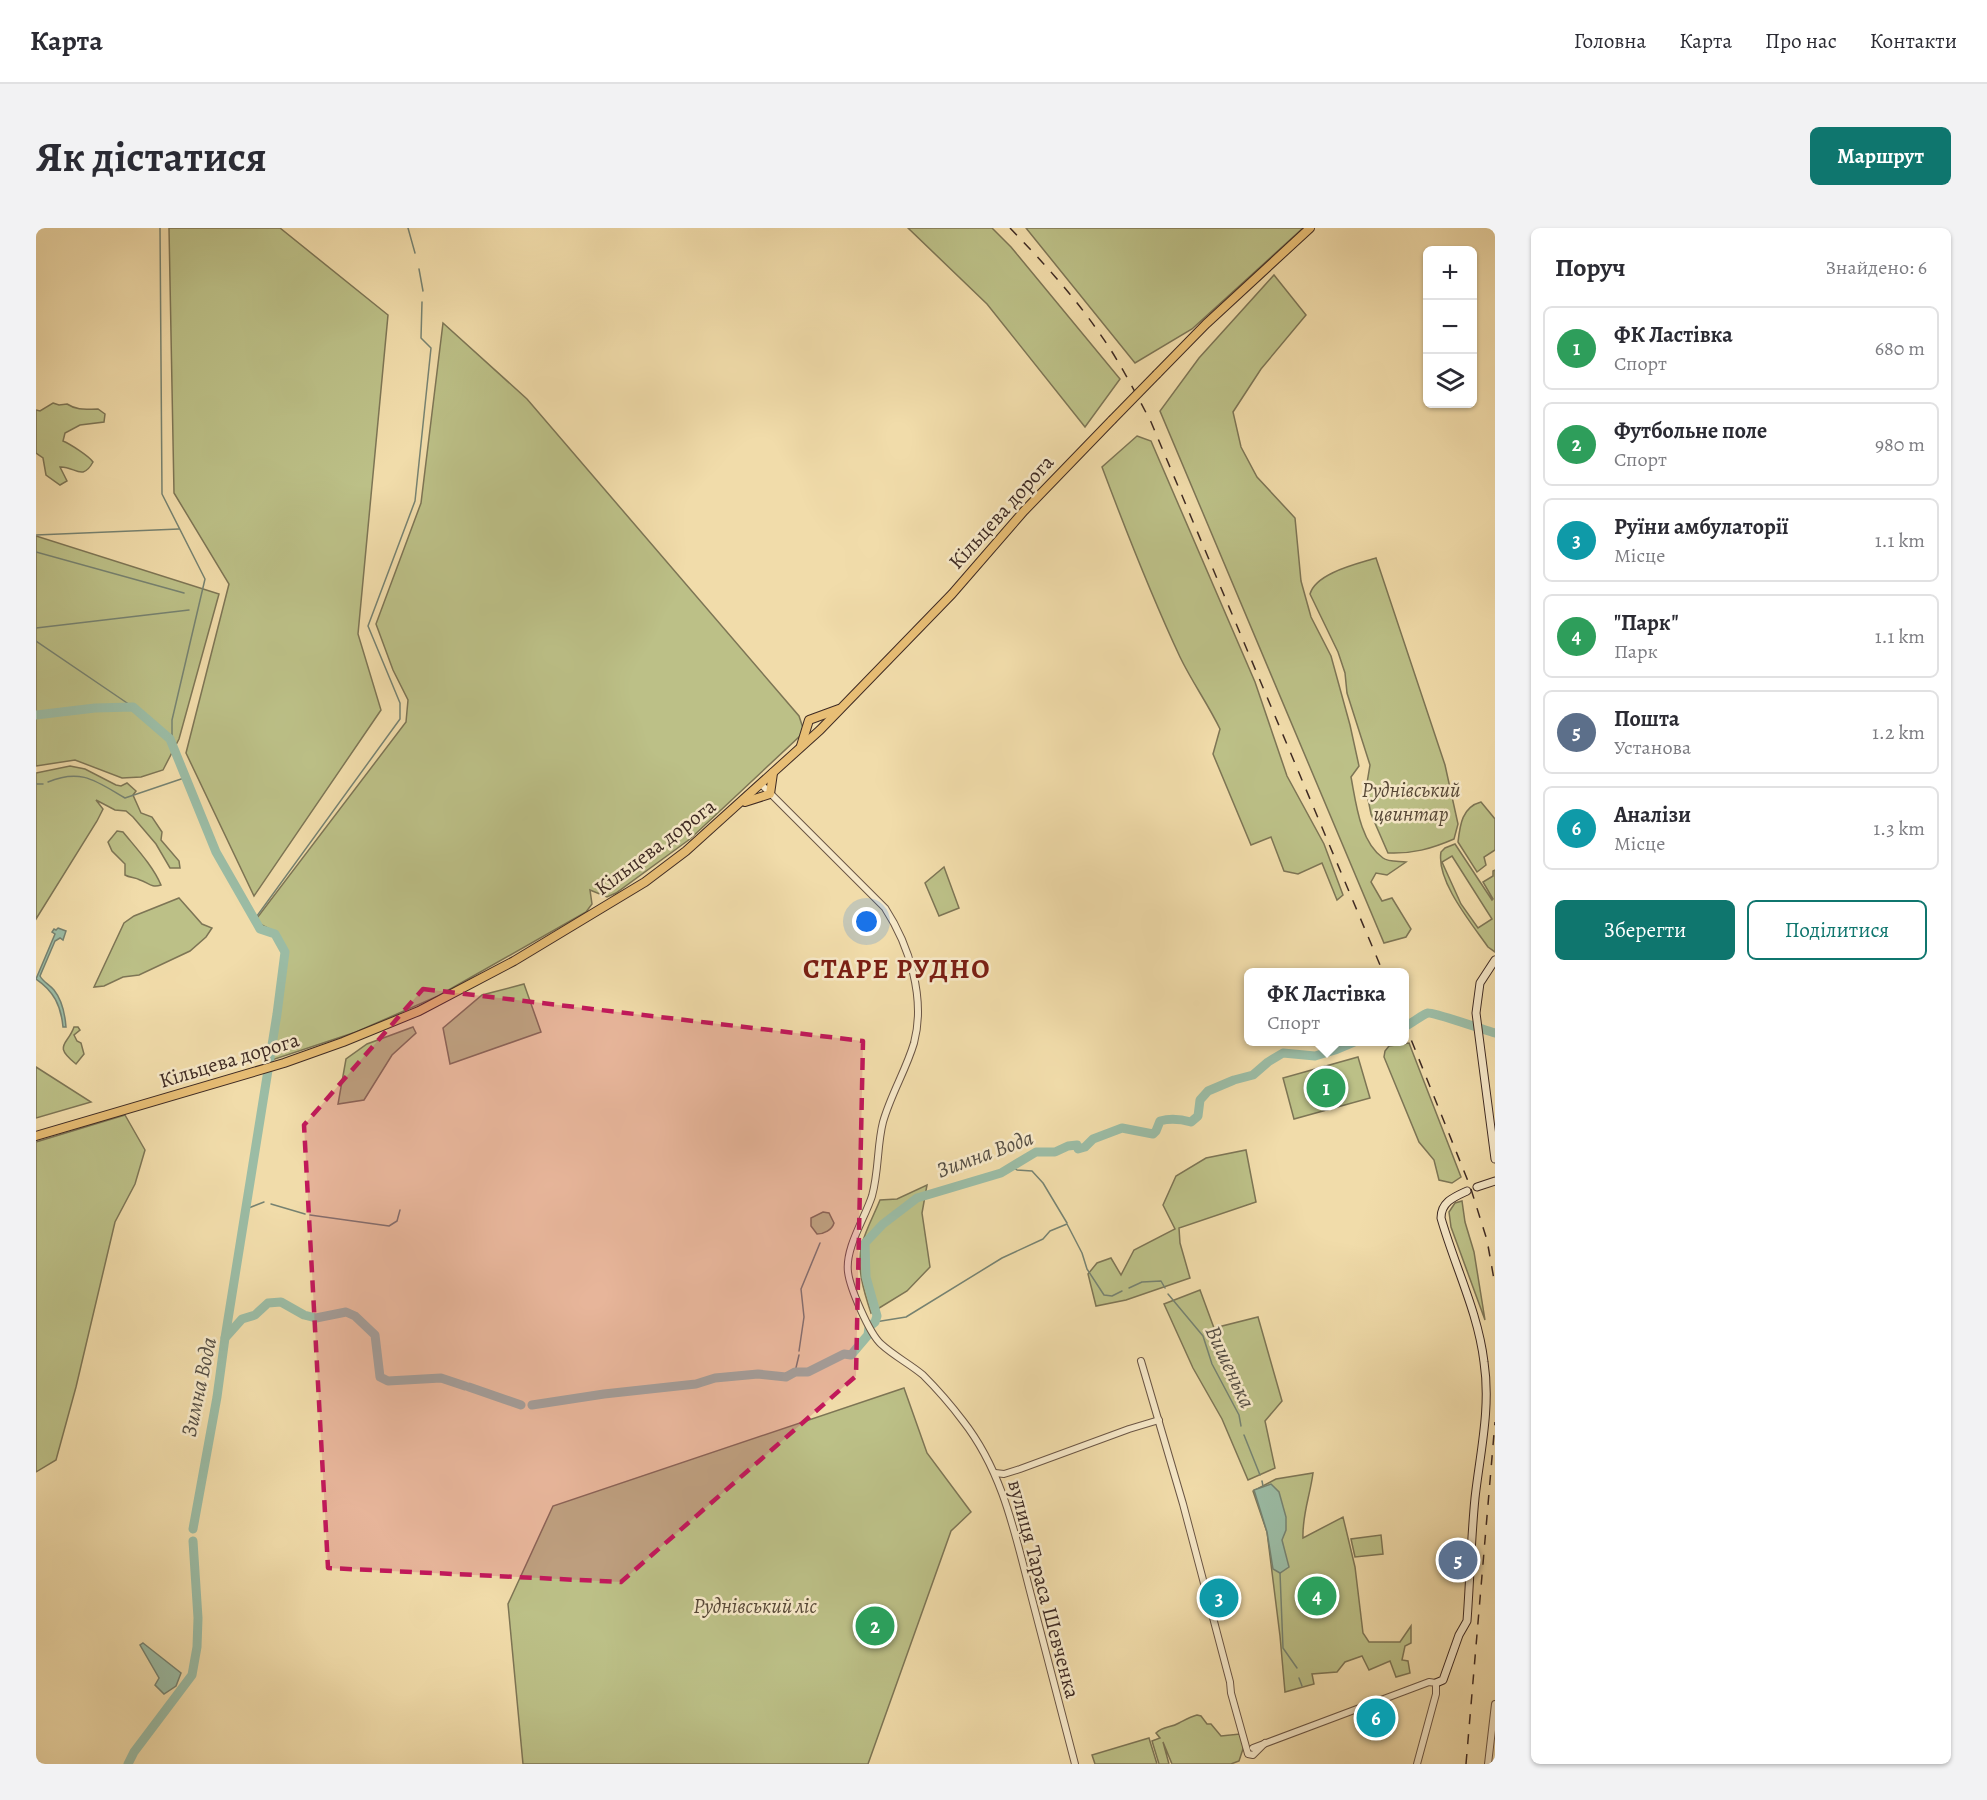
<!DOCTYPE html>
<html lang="uk">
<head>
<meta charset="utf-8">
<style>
	:root { --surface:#fff; --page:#f2f2f3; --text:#2b2b33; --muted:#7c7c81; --line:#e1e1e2; --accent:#0f766e }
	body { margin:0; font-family:Alegreya,serif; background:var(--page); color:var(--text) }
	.controls { position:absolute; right:18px; top:18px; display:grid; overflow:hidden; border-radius:9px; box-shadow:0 2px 4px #0004 }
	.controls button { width:54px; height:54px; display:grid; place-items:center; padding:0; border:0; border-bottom:2px solid var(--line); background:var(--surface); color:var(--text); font:30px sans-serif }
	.you { position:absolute; left:831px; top:694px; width:21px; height:21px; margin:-15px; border:4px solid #fff; border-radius:50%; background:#1a73e8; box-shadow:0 0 0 9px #1a73e833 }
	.badge { display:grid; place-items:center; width:39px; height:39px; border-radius:50%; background:var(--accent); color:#fff; font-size:20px; font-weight:700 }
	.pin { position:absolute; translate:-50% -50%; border:3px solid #fff; box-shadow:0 2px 6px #0006 }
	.popup { position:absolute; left:1208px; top:740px; width:165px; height:78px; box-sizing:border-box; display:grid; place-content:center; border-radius:9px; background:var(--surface); filter:drop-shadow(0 2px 4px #0005); font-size:20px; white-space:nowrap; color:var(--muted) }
	.popup b { font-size:22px; color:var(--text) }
	.popup::after { content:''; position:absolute; left:50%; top:100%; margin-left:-12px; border:12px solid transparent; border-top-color:var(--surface) }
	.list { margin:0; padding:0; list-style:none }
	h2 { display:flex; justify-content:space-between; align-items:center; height:78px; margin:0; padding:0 24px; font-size:26px }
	h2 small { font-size:20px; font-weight:400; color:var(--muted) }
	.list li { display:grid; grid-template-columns:39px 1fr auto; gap:18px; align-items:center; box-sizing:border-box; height:84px; margin:0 12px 12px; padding:0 12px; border:2px solid var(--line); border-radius:9px }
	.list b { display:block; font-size:22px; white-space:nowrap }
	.list p { margin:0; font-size:20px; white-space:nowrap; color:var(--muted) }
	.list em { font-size:20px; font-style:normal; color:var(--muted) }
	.actions { display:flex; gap:12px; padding:18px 24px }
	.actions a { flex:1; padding:14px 0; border:2px solid var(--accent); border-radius:9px; text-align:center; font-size:21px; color:var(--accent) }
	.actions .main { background:var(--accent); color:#fff }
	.icon { flex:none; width:33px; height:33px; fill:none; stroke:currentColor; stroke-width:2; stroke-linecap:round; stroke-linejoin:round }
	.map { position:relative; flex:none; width:1459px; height:1536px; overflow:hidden; border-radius:9px }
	header { display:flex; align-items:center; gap:36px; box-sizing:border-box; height:84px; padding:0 30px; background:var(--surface); border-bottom:2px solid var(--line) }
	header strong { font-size:28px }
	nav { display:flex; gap:33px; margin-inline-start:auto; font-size:21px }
	.intro { display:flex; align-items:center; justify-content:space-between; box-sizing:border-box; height:144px; padding:0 36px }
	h1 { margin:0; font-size:42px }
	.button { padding:15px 27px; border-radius:9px; background:var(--accent); color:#fff; font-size:21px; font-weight:700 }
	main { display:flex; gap:36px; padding:0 36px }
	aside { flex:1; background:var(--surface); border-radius:9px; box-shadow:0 2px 4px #0004 }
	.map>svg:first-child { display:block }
	.green { fill:#bcc087; stroke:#7d7555; stroke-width:1.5; fill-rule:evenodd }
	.water { fill:#9bbca5; stroke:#768271; stroke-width:1.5 }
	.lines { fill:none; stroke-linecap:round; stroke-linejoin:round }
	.stream { stroke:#768271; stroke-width:1.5 }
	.river { stroke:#9bbca5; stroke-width:9 }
	.tertiary-casing { stroke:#6b5645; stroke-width:8 }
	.secondary-casing { stroke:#3e2a23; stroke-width:9 }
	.trunk-casing { stroke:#3e2a23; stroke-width:10 }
	.tertiary { stroke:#f6e8c8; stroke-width:6 }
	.secondary { stroke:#f6e8c8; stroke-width:7 }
	.trunk { stroke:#e8be75; stroke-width:8 }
	.rail { stroke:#3e2a23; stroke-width:1.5; stroke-dasharray:10 10; stroke-linecap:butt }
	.trunk-bridge-casing { stroke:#3e2a23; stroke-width:10; stroke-linecap:butt }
	.trunk-bridge { stroke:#e8be75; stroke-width:8 }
	.marked { fill:#c2185b; fill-opacity:0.2; stroke:#c2185b; stroke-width:4.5; stroke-dasharray:12 8; stroke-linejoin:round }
	.labels { text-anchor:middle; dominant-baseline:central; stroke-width:5; stroke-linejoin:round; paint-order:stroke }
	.street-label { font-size:21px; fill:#3e2a23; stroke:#f6e8c8 }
	.park-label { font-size:21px; font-style:italic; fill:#574837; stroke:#f6e8c8 }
	.water-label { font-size:22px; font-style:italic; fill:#554e44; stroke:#f6e8c8 }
	.district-label { font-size:27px; font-weight:bold; letter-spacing:1.5px; fill:#7a1f14; stroke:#f6e8c8 }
</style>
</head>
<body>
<header>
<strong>Карта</strong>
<nav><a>Головна</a><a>Карта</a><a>Про нас</a><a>Контакти</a></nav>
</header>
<div class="intro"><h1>Як дістатися</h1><a class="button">Маршрут</a></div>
<main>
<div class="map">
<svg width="1459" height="1536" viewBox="0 0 1459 1536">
	<rect width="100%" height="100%" fill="#f1dcaa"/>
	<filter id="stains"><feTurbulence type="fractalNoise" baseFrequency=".00333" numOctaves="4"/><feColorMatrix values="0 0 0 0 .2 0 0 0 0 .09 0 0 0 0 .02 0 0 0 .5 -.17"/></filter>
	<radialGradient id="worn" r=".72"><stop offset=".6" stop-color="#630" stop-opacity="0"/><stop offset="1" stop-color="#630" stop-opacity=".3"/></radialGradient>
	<g class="green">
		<path d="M133 0H244L352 87 322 406 345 482 218 668 150 525 193 356 138 265Z"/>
		<path d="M872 0H956L975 19 1084 151 1049 199 951 76Z"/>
		<path d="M990 0H1267L1156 101 1099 135Z"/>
		<path d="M1238 47 1270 87 1225 141 1197 184 1205 219 1221 249 1259 290 1265 353 1275 389 1295 428 1314 497 1323 538 1315 549C1320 575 1324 614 1347 630 1352 634 1363 633 1370 634L1351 647 1340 645 1335 654 1346 673 1356 670 1375 701 1370 709 1348 715 1124 183 1163 130Z"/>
		<path d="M407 95 491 171 763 488 767 500 765 507 654 611 580 665 571 669 554 662 556 676 550 684 402 768 320 804 236 832 252 724 241 705 224 696 221 690 370 494 372 472 357 442 340 396 385 275Z"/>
		<path d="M17 175 23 177 31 176C42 183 50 181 62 181L69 186 68 194 44 197 29 205 27 213C34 216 53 228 57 234 46 254 39 238 24 239L31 253 24 257 10 247 7 230 0 225V182L4 183Z"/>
		<path d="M1101 208 1115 213 1219 454 1251 548 1288 616 1307 667 1301 672 1286 635 1262 646 1248 643 1235 609 1215 617 1177 526 1184 501C1172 476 1156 454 1144 429 1115 367 1090 303 1066 239Z"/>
		<path d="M0 308 183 366 143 511 127 542 105 549 86 550 39 532 0 538Z"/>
		<path d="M1340 330 1409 537 1422 596 1418 611C1395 621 1376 626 1352 625L1335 586 1330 561 1334 537 1311 465 1309 445 1302 424 1274 366C1280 345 1321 336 1340 330Z"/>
		<path d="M34 538 49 541 80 557 85 558 91 555 100 563 97 567 105 585 116 589 126 604 125 612 143 633 144 640H134L120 616 97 589 90 583 79 582 60 572 67 581 61 593 0 691V545Z"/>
		<path d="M1445 574 1459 591V622L1448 629 1450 637 1441 644 1422 614C1424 597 1426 579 1445 574Z"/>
		<path d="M81 603 87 604C100 620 117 638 125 657 115 660 113 655 104 652 99 649 94 650 89 647V636L76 623 72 614Z"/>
		<path d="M1419 616 1456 672 1457 671 1447 654 1457 648V643L1459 642V724L1452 719C1436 696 1400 653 1405 624L1409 620ZM1416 628 1456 691 1442 700 1425 676 1406 634Z"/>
		<path d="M908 639 923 680 903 688 889 655Z"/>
		<path d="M143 670 166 696 176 700 170 709 154 723 103 747 87 749 68 758 58 759 88 695 98 688Z"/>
		<path d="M488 756 505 804 414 836 407 800 446 767Z"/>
		<path d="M38 799H42L44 802 38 807 41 813 45 815 48 826 40 836C16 817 32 817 38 799Z"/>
		<path d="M377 799 380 805 356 827 328 872 302 876 310 831 331 816Z"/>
		<path d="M1373 815 1425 949 1416 955 1403 952 1398 932 1383 914 1348 829 1349 823 1353 818Z"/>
		<path d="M1322 829 1334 870 1258 891 1247 850Z"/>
		<path d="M0 839 55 874 0 890Z"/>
		<path d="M89 887 109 922 99 956 79 994 40 1159 20 1232 0 1244V914Z"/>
		<path d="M1210 922 1220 974 1143 1000 1144 1015 1154 1050 1090 1072 1060 1078 1052 1046 1061 1035 1075 1030 1085 1047 1098 1022 1139 1001 1127 977 1140 948 1170 930Z"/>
		<path d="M891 957 886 985 894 1039 871 1063 835 1085C828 1064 820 1039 826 1016 830 1001 838 987 844 972L861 971Z"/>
		<path d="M1426 973 1429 994 1438 1024 1449 1092 1415 999 1413 984 1419 975Z"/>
		<path d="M787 984 793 985 798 995C796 1002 788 1006 781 1006L775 998V990Z"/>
		<path d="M1164 1062 1178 1100 1222 1089 1246 1173 1229 1193 1239 1240 1212 1252 1186 1191 1157 1140 1128 1076Z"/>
		<path d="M868 1160 891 1225 935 1284 915 1303 832 1536H487L472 1376 517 1278Z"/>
		<path d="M1277 1245C1274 1268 1266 1287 1267 1310L1307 1289 1319 1339 1327 1405 1333 1414H1364L1375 1398V1415L1369 1418 1366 1432 1372 1433 1374 1445 1360 1449 1354 1433 1333 1442 1326 1428 1309 1434 1301 1444 1276 1446 1278 1456 1249 1464 1244 1408 1231 1304 1217 1263 1240 1251Z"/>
		<path d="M1345 1307 1347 1326 1319 1329 1315 1311Z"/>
		<path d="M1161 1487 1165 1488 1171 1496H1175L1185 1508 1204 1506 1208 1518 1203 1533 1195 1536H1136L1127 1514 1133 1536H1123L1116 1513 1124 1510 1120 1505C1127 1498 1135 1500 1143 1495 1149 1492 1154 1489 1161 1487Z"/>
		<path d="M1113 1510 1121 1536H1059L1056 1527Z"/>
	</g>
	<g class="water">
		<path d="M22 700 30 703 27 712 24 710 19 713 4 748C7 754 13 756 18 762 26 772 29 786 30 799H27C25 778 18 763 0 751L19 706 16 704 18 701 20 702Z"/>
		<path d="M1235 1256 1243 1264 1250 1289V1302L1246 1312 1253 1339 1244 1345 1237 1341 1231 1304 1218 1262Z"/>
		<path d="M107 1415 145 1445 140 1458 128 1466 119 1457 123 1450 104 1417Z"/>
	</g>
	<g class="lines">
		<g class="stream">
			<path d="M124 0 126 266 169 351 136 492V514"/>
			<path d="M372 0 379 25"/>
			<path d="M383 41 387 63"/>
			<path d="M0 307 143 301"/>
			<path d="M0 324 148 365"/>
			<path d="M0 400 153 382"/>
			<path d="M0 413 97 479"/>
			<path d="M12 554C45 540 60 553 89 570L151 549"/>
			<path d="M0 556H7"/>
			<path d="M218 692 364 491V475L332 398 379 273 395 120 385 110 386 74"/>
			<path d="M977 939 981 942 996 943 1007 955 1031 995"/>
			<path d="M235 976 269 986"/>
			<path d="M210 981 228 974"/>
			<path d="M274 987 353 998 361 993 364 982"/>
			<path d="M1093 1060 1106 1054 1125 1053 1129 1060"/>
			<path d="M1132 1066 1167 1108 1176 1136 1203 1187 1205 1198"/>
			<path d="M839 1094 870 1089 966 1030 1007 1011 1014 1003 1031 996 1046 1025 1051 1041 1068 1067 1076 1068 1086 1063"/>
			<path d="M763 1123 768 1089 765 1061 784 1015"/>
			<path d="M759 1144 763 1127"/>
			<path d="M1208 1207 1224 1247"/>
			<path d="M1226 1253 1227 1258"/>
			<path d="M1244 1345 1247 1420 1261 1440"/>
			<path d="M1263 1450 1266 1458"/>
		</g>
		<g class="river">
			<path d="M0 487 59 480 97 479 134 511 180 624 224 701 239 706 249 724 241 786 189 1110"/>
			<path d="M1368 799C1375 796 1387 786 1392 785 1397 784 1449 802 1459 805"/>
			<path d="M433 1159 485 1177"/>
			<path d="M496 1177 568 1166 660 1156 679 1150 722 1146 750 1149 759 1144H772L808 1126 815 1127 832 1107 833 1099 839 1094 841 1088 830 1049 829 1015 847 996 881 970 965 945 1000 924H1019L1032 918 1041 917 1042 921 1049 919 1057 911 1086 900 1117 906 1120 903 1124 893C1135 890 1144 891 1155 894L1162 888 1164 872 1172 863 1198 852 1217 847 1232 834 1247 825 1279 828 1299 822 1318 814"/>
			<path d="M157 1301 181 1169 189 1110 206 1091 219 1087 232 1075 245 1074 268 1087 280 1090 310 1084 319 1088 339 1107 344 1149 352 1153 405 1150 429 1158"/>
			<path d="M92 1536 98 1524 156 1447 161 1419 162 1390 157 1313"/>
		</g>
		<defs>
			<g id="tertiary">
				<path d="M725 556 849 680C873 717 890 770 878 815 870 842 855 866 847 894 841 917 843 943 836 968 829 990 809 1020 812 1044 814 1060 833 1105 845 1116 858 1128 874 1136 887 1147 901 1161 915 1177 927 1193 967 1244 979 1306 995 1367 1010 1423 1024 1480 1039 1536"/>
				<path d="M1105 1133 1147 1276 1194 1454 1195 1465 1212 1526 1217 1527 1229 1515"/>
				<path d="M959 1245 968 1246 984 1241 1093 1201 1123 1192"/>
				<path d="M1217 1520 1393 1454 1400 1455V1466L1381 1536"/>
				<path d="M1452 1536 1459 1476"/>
			</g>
			<g id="secondary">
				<path d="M1459 732 1444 755 1440 785 1459 931"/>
				<path d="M1441 959 1459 953"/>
				<path d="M1400 1455 1407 1452 1423 1407 1431 1393C1434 1352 1435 1311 1439 1270 1444 1225 1455 1180 1448 1134 1442 1084 1419 1039 1405 990 1405 974 1418 969 1431 963"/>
			</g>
			<g id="trunk">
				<path d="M1121 146 1170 96 1274 0"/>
				<path d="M765 518 773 492 803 481"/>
				<path d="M709 574 734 566 737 545"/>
				<path d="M0 908 248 835 307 814 383 783 478 733 609 654 650 623 784 502 916 366 988 283 1076 192"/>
			</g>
		</defs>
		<use href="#tertiary" class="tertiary-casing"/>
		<use href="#secondary" class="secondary-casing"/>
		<use href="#trunk" class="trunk-casing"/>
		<use href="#tertiary" class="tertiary"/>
		<use href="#secondary" class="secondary"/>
		<use href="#trunk" class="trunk"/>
		<g class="rail">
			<path d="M974 0C1006 33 1038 68 1064 106 1084 134 1099 164 1115 194L1347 744"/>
			<path d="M1368 794 1434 958 1451 1012 1459 1057"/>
			<path d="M1430 1536 1459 1194"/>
		</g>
		<defs>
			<path id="trunk-bridge" d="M1076 192 1121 146"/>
		</defs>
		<use href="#trunk-bridge" class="trunk-bridge-casing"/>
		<use href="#trunk-bridge" class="trunk-bridge"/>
	</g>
	<path class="marked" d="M387 761 827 813 820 1148 585 1354 292 1340 268 897Z"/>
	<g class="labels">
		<g class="street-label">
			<text transform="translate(965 284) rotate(-48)">Кільцева дорога</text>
			<text transform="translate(619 619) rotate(-37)">Кільцева дорога</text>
			<text transform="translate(193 832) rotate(-17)">Кільцева дорога</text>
			<text transform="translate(1008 1361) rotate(75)">вулиця Тараса Шевченка</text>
		</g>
		<g class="park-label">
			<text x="1375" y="562">Руднівський<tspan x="1375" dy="24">цвинтар</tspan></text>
			<text x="719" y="1378">Руднівський ліс</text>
		</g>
		<g class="water-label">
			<text transform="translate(949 926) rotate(-20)">Зимна Вода</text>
			<text transform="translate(1194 1139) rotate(65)">Вишенька</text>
			<text transform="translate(163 1159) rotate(-78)">Зимна Вода</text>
		</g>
		<g class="district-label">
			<text x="861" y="741">СТАРЕ РУДНО</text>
		</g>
	</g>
	<rect width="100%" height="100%" filter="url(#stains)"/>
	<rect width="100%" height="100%" fill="url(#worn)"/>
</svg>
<div class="controls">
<button>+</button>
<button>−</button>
<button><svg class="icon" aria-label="layers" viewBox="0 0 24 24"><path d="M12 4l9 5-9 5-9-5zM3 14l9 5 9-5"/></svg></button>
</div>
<div class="you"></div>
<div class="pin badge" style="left:1290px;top:860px;background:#2e9e5b">1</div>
<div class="popup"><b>ФК Ластівка</b>Спорт</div>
<div class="pin badge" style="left:839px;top:1398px;background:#2e9e5b">2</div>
<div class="pin badge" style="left:1183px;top:1370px;background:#0f9aa8">3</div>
<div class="pin badge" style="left:1281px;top:1368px;background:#2e9e5b">4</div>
<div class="pin badge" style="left:1422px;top:1332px;background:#5c6f8a">5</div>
<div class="pin badge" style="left:1340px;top:1490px;background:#0f9aa8">6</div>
</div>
<aside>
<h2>Поруч<small>Знайдено: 6</small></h2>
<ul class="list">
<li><span class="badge" style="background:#2e9e5b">1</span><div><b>ФК Ластівка</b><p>Спорт</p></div><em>680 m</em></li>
<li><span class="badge" style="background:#2e9e5b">2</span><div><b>Футбольне поле</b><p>Спорт</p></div><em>980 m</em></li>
<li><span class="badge" style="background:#0f9aa8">3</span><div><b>Руїни амбулаторії</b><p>Місце</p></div><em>1.1 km</em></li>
<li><span class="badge" style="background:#2e9e5b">4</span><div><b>&quot;Парк&quot;</b><p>Парк</p></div><em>1.1 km</em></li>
<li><span class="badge" style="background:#5c6f8a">5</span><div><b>Пошта</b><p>Установа</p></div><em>1.2 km</em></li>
<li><span class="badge" style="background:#0f9aa8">6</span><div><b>Аналізи</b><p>Місце</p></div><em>1.3 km</em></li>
</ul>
<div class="actions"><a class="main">Зберегти</a><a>Поділитися</a></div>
</aside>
</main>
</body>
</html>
